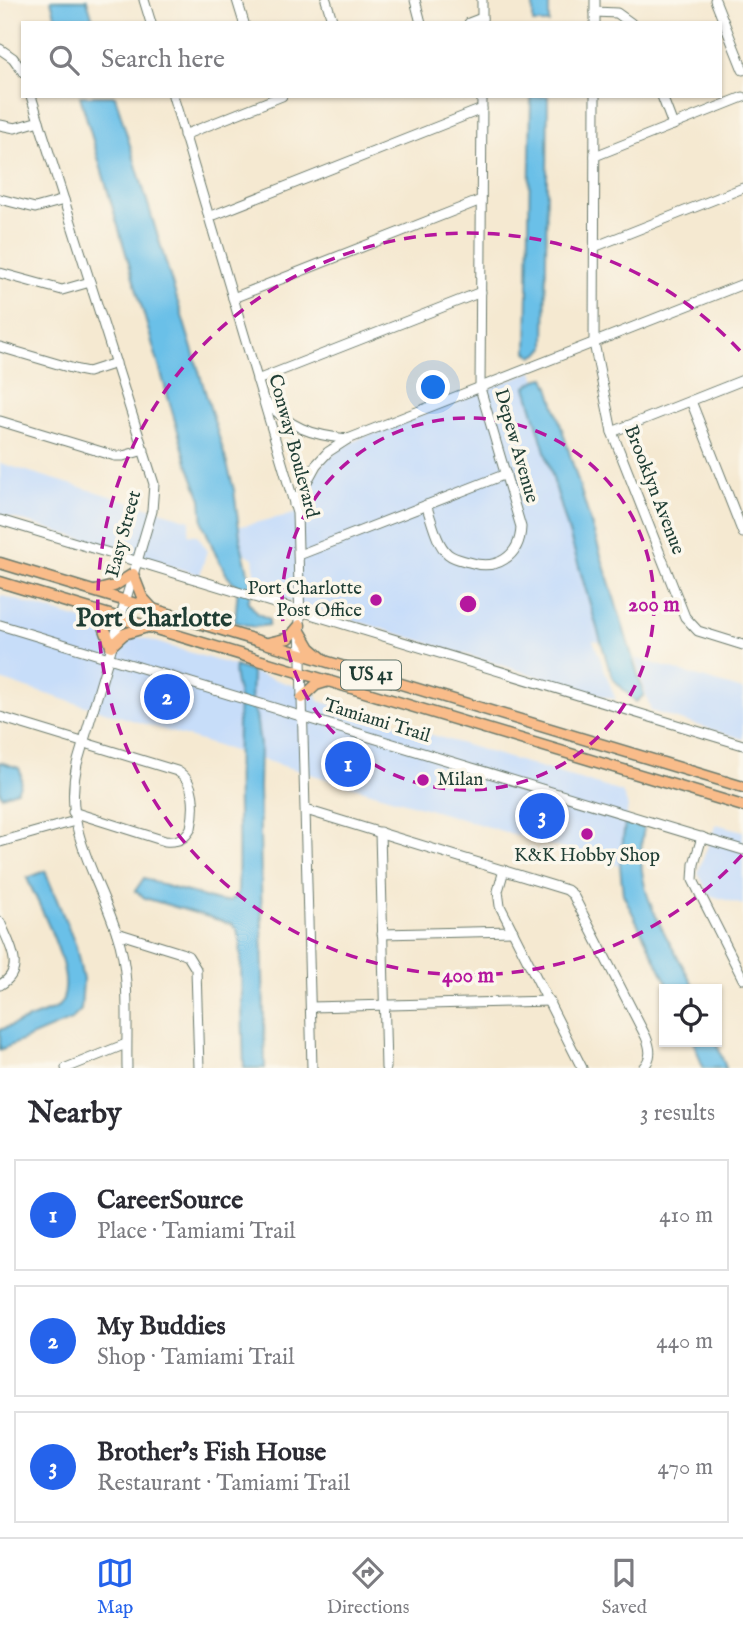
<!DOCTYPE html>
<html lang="en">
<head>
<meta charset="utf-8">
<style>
	:root { --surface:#fff; --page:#f2f2f3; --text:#2b2b33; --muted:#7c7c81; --line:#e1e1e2; --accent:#2563eb }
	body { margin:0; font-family:"IM FELL English",serif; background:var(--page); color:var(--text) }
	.controls { position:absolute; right:21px; bottom:21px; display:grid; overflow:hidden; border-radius:0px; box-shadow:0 2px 5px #0004 }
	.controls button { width:63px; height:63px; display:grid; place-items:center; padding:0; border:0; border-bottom:2px solid var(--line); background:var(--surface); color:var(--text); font:35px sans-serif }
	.you { position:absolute; left:434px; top:388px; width:24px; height:24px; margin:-18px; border:5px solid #fff; border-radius:50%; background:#1a73e8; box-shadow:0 0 0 10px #1a73e833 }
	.badge { display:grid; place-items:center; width:46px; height:46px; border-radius:50%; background:var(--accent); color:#fff; font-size:23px; font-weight:700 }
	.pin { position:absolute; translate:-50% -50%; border:4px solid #fff; box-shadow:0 2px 7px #0006 }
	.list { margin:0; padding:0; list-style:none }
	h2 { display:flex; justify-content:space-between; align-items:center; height:91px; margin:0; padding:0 28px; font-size:30px }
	h2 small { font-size:23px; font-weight:400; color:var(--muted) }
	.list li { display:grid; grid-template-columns:46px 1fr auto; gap:21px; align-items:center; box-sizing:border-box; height:112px; margin:0 14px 14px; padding:0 14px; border:2px solid var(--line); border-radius:0px }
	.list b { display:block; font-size:26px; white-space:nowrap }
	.list p { margin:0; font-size:23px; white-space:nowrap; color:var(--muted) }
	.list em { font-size:23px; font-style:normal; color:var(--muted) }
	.icon { flex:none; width:38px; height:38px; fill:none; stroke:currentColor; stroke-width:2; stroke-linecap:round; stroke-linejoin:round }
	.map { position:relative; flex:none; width:743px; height:1068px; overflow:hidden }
	.search { position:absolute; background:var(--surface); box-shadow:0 2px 5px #0004; left:21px; right:21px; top:21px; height:77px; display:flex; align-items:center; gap:18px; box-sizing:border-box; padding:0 24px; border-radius:0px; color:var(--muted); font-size:26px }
	.sheet { height:469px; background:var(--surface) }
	nav { display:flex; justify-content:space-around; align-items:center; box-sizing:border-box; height:98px; border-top:2px solid var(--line); background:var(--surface); font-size:19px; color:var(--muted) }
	nav a { display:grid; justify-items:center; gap:4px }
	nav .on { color:var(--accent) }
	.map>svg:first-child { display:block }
	.built { fill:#c7ddf9 }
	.water { fill:#6bc0e8; stroke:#457e8e; stroke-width:2 }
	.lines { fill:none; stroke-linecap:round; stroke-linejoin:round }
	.minor-casing { stroke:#6a796b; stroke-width:11 }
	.major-casing { stroke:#6a796b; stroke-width:13 }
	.minor { stroke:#fff; stroke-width:9 }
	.major { stroke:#f9bc8a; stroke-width:10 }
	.ring { fill:none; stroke:#b5179e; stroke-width:3.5; stroke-dasharray:12 9 }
	.poi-dot { fill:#b5179e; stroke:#fbf7ec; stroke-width:2.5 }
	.labels { text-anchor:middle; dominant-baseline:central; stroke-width:7; stroke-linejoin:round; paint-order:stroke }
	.shield { fill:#fbf7ec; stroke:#61756b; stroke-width:2 }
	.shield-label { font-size:18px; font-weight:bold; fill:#1f3d34 }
	.street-label { font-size:19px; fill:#1f3d34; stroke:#fbf7ec }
	.poi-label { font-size:19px; fill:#1f3d34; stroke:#fbf7ec; text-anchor:end }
	.district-label { font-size:26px; font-weight:bold; fill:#1f3d34; stroke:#fbf7ec }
	.centre { fill:#b5179e; stroke:#fbf7ec; stroke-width:3.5 }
	.ring-label { font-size:21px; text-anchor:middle; font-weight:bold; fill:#b5179e; stroke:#fbf7ec; stroke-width:7; stroke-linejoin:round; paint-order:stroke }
</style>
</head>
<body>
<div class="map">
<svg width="743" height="1068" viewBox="0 0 743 1068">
	<rect width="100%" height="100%" fill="#fbf7ec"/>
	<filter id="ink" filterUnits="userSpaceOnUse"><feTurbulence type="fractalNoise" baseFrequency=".0143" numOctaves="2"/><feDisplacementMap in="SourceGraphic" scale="14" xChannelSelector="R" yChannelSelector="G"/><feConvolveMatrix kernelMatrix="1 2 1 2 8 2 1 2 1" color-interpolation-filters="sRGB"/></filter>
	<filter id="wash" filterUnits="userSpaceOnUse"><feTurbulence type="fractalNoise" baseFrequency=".00686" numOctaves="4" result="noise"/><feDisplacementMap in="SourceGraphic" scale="28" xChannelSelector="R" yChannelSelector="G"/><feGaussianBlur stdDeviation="1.57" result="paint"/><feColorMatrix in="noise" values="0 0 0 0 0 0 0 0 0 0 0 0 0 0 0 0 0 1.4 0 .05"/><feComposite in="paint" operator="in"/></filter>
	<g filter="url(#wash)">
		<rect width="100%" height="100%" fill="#f5e9d1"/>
		<g class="built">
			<path d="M533 371 536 380 526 387 601 642 593 640 616 700 257 591 253 558 243 552 237 527 302 512 303 499 310 483 324 463 341 448 361 438Z"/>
			<path d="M0 463 190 520 188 534 197 535 207 550 200 575 0 514Z"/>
			<path d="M0 595 235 666 234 670 239 689 240 702 237 752 0 680Z"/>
			<path d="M635 658 743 690V739L651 711Z"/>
			<path d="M252 672 316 693 319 701 622 792 628 806 620 866 260 759V745L251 705Z"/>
			<path d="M716 824 743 831V905L709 895 698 872Z"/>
		</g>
		<g class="water">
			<path d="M51 0H87L94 23H57Z"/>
			<rect x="533" y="0" width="16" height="23"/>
			<path d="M80 96H115L226 460 234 490 241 544 252 588 248 602 258 614 269 619V625L254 627 235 622 238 587 228 577 216 555 203 524 201 499 187 462Z"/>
			<path d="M531 96H548L545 347 539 354 533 356 527 352Z"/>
			<path d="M545 378 549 387 644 695 636 702 614 680 608 665 526 387 536 380Z"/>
			<path d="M235 666 252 672 251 705 256 715 260 745 259 787 265 1068H244L240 938 236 928 232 924 145 898 135 891 144 878C160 885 175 889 192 893 206 897 215 903 230 901L238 893C240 829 235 766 239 703 240 690 232 679 235 666Z"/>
			<path d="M0 762 19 768C23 776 22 783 17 791L2 796 0 792Z"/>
			<path d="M625 823 644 828C630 893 668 934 695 989H670L623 894 620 866Z"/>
			<path d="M45 871 76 946 83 980 81 1010 71 1020 0 1050V1030L55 1009C86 988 38 905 27 878Z"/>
			<path d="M694 1042H716L726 1068H703Z"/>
		</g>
	</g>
	<g filter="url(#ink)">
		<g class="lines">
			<defs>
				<g id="minor">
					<path d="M144 0 151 23"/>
					<path d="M237 0 244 23"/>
					<path d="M326 0 333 23"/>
					<path d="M415 0 421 23"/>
					<path d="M482 0V23"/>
					<path d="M715 0 743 70"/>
					<path d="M595 12 617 13 631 23"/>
					<path d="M469 23 482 18"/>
					<path d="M595 23V0"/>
					<path d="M0 49 13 58 23 72"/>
					<path d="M31 96 154 484 152 511 77 764C62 830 98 874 117 934 131 975 126 1024 127 1068"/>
					<path d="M173 96 297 513 312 1068"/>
					<path d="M595 96 594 343 612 432 685 617 698 631 743 645"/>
					<path d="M662 96 673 125"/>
					<path d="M0 125 15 128 39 121"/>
					<path d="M184 135 282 96"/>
					<path d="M595 156 743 97"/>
					<path d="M0 199 35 208 64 200"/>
					<path d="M209 217 482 109"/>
					<path d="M594 247 743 188"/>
					<path d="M0 273 62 290 90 282"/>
					<path d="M233 298 481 200"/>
					<path d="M0 347 78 370 88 372 116 363"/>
					<path d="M257 380 481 292"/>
					<path d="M264 400C291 428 310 435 348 439"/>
					<path d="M691 401 743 533"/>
					<path d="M0 421 115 456H123L144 450"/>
					<path d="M612 432 743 380"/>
					<path d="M294 505 316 465 328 452 348 439 743 284"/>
					<path d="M426 505C432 520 436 544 448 554 454 559 462 560 469 562 496 571 520 557 521 527L480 388 482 96"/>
					<path d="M0 520 743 745"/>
					<path d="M299 555 506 474"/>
					<path d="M0 625 743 850"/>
					<path d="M0 717 177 771C196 781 195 809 191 828 185 839 178 842 165 841L73 812"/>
					<path d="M306 810 567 890 573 895 646 1037C651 1049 652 1058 643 1068"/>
					<path d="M380 832 386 1068"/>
					<path d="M702 837 694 864 693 880 743 979"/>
					<path d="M0 842 75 821"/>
					<path d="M504 870 498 891 500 906 582 1068"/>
					<path d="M0 922C9 944 27 970 0 985"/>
					<path d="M117 933 181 953 188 956 196 969 199 1068"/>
					<path d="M382 934 513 931"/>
					<path d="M311 1007 550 1001"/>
					<path d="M66 1068 126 1044"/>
				</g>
				<g id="major">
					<path d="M0 563 743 787"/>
					<path d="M0 582 743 806"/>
					<path d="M95 591 114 586 133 574 142 597 152 608"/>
					<path d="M93 611 102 621 111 646 124 634 147 627"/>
					<path d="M300 631 310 648 323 659"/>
					<path d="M268 643 289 638 300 625"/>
					<path d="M302 698 316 685 329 681"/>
				</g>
			</defs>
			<use href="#minor" class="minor-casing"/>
			<use href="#major" class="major-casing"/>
			<use href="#minor" class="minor"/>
			<use href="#major" class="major"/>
		</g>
	</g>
	<g class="ring">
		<circle cx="468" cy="604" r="186"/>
		<path d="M742 855A371 371 0 1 1 742 353"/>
	</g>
	<g class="poi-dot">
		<circle cx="376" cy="600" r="7"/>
		<circle cx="423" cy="780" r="7"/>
		<circle cx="587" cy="834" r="7"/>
	</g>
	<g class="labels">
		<rect class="shield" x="341" y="660.5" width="60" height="29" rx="5"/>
		<g class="shield-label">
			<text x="371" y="675">US 41</text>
		</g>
		<g class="street-label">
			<text transform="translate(293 446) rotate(75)">Conway Boulevard</text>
			<text transform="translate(516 446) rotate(74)">Depew Avenue</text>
			<text transform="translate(654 490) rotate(69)">Brooklyn Avenue</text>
			<text transform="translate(124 534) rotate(-75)">Easy Street</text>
			<text transform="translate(377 721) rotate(17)">Tamiami Trail</text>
		</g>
		<g class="poi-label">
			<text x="362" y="589">Port Charlotte<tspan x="362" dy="22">Post Office</tspan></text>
			<text x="437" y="780" text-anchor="start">Milan</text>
			<text x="587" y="856" text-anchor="middle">K&amp;K Hobby Shop</text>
		</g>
		<g class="district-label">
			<text x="154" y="618">Port Charlotte</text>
		</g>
	</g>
	<circle cx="468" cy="604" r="10" class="centre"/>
	<g class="ring-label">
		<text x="654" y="611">200 m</text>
		<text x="468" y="982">400 m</text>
	</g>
</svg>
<div class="controls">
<button><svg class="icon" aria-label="locate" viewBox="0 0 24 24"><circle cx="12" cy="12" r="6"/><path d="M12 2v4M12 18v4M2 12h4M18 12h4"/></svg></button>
</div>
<div class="you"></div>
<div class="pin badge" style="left:348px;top:764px">1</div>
<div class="pin badge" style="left:167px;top:697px">2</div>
<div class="pin badge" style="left:542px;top:816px">3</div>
<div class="search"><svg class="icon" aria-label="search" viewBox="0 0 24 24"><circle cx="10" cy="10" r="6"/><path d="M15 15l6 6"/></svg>Search here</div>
</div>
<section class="sheet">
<h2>Nearby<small>3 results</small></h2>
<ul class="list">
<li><span class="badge">1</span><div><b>CareerSource</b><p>Place · Tamiami Trail</p></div><em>410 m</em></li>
<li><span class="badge">2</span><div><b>My Buddies</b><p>Shop · Tamiami Trail</p></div><em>440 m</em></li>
<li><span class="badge">3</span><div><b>Brother's Fish House</b><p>Restaurant · Tamiami Trail</p></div><em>470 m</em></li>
</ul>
</section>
<nav>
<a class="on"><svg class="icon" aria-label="map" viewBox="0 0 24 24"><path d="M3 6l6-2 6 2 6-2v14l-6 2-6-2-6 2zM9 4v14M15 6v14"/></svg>Map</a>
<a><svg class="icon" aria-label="directions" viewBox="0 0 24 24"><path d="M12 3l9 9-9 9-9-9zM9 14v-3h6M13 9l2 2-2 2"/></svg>Directions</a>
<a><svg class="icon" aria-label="saved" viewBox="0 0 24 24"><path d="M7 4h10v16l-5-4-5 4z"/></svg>Saved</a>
</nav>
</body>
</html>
